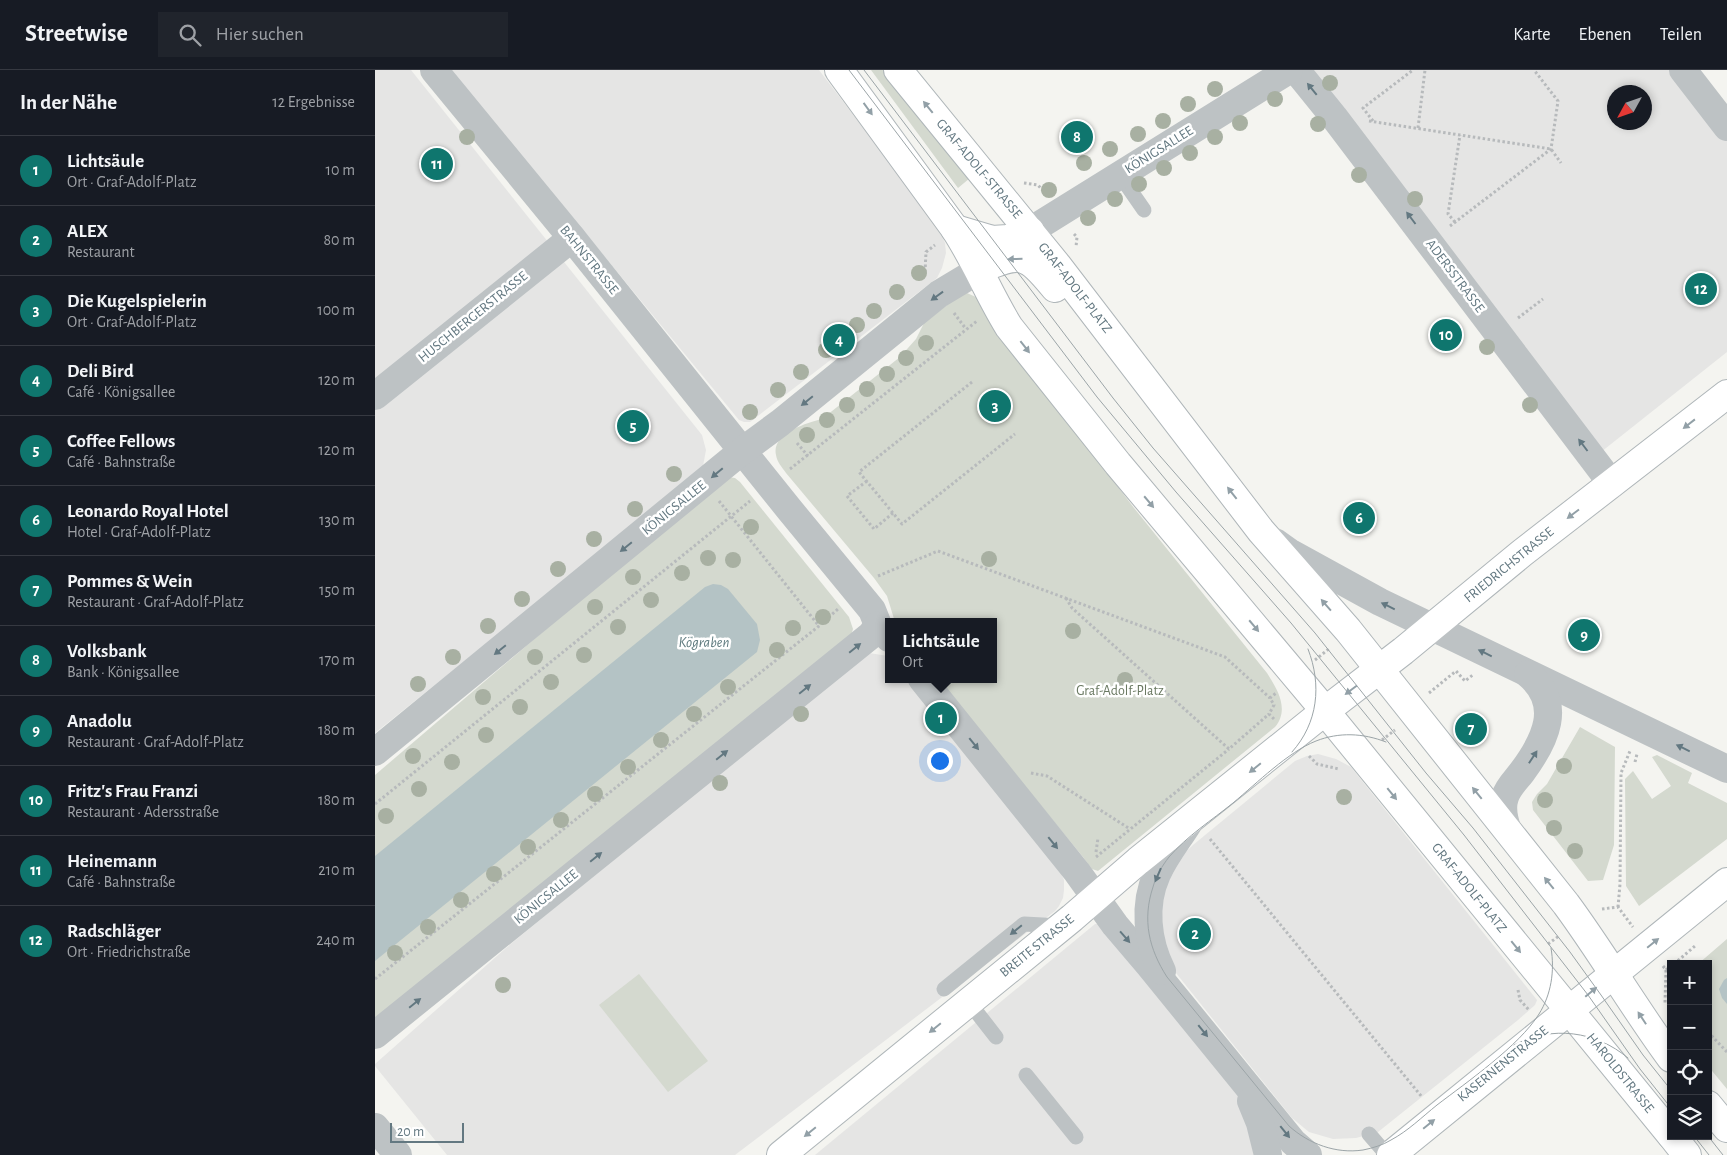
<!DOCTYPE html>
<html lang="de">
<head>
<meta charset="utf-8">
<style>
	:root { --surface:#171b24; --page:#20242c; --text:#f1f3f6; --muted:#9ea1a6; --line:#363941; --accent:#0f766e }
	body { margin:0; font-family:"Alegreya Sans",sans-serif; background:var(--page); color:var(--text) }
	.controls { position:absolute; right:15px; bottom:15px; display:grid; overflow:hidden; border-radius:0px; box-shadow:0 2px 8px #0003 }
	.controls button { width:45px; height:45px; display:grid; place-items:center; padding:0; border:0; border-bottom:1px solid var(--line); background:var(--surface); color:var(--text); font:25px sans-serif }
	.compass { position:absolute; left:1232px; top:15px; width:45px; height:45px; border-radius:50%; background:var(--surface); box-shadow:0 2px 8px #0003; rotate:230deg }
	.scale { position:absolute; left:15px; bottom:12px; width:74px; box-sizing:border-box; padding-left:5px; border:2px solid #637881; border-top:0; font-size:14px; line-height:18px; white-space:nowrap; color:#637881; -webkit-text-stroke:4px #fff; paint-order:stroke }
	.you { position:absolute; left:564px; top:690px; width:18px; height:18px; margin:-12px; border:4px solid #fff; border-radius:50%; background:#1a73e8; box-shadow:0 0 0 8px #1a73e833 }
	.badge { display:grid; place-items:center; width:32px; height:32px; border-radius:50%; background:var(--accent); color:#fff; font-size:16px; font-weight:700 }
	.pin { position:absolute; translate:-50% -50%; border:2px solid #fff; box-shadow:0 1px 5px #0006 }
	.popup { position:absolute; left:510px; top:548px; width:112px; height:65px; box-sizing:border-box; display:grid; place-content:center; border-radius:0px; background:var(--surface); filter:drop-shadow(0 1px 4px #0005); font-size:16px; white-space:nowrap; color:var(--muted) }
	.popup b { font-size:19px; color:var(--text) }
	.popup::after { content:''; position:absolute; left:50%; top:100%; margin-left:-10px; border:10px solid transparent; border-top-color:var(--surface) }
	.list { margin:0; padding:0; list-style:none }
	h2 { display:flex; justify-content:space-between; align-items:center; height:65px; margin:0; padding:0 20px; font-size:21px }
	h2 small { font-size:16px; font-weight:400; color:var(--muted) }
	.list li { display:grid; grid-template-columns:32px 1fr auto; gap:15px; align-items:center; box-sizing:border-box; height:70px; padding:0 20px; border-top:1px solid var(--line) }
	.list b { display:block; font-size:19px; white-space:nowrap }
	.list p { margin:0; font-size:16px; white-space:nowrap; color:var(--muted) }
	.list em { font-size:16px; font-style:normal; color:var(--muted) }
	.icon { flex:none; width:28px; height:28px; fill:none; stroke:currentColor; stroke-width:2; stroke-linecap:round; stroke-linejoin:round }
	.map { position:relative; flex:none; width:1352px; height:1085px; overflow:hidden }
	header { display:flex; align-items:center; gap:30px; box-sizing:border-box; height:70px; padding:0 25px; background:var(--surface); border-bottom:1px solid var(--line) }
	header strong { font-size:24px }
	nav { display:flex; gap:28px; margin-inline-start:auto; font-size:18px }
	.search { width:350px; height:45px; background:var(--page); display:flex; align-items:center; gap:12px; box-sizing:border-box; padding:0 18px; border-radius:0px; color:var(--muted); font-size:19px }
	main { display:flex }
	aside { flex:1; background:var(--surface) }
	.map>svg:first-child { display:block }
	.built { fill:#e5e5e4; fill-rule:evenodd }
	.green { fill:#d4d9cf }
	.water { fill:#b4c3c5 }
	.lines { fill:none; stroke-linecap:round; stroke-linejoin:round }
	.secondary-casing { stroke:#afb6b9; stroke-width:30 }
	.path { stroke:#b7babc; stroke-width:3; stroke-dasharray:2.5 2.5; stroke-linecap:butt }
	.lane { stroke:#bdc2c4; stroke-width:15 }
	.street { stroke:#bdc2c4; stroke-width:28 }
	.secondary { stroke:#fff; stroke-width:28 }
	.tram { stroke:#9ca5a8; stroke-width:1 }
	.tree { fill:#a8b0a2 }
	.oneway { fill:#637881 }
	.oneway2 { fill:#92a0a7 }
	.labels { text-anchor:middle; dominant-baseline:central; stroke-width:5; stroke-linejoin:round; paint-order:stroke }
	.street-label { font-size:14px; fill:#637881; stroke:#fff }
	.park-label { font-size:14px; fill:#6a7962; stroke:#fff }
	.water-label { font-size:15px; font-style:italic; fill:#5f7b7f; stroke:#fff }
</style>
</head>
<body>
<header>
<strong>Streetwise</strong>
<div class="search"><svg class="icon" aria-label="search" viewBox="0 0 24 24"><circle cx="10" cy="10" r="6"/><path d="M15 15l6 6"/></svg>Hier suchen</div>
<nav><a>Karte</a><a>Ebenen</a><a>Teilen</a></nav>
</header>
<main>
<aside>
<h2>In der Nähe<small>12 Ergebnisse</small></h2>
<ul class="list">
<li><span class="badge">1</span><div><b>Lichtsäule</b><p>Ort · Graf-Adolf-Platz</p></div><em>10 m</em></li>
<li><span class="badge">2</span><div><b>ALEX</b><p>Restaurant</p></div><em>80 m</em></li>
<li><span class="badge">3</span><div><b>Die Kugelspielerin</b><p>Ort · Graf-Adolf-Platz</p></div><em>100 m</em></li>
<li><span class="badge">4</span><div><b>Deli Bird</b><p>Café · Königsallee</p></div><em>120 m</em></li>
<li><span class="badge">5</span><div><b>Coffee Fellows</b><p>Café · Bahnstraße</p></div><em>120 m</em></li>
<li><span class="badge">6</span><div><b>Leonardo Royal Hotel</b><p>Hotel · Graf-Adolf-Platz</p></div><em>130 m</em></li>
<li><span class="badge">7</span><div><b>Pommes &amp; Wein</b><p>Restaurant · Graf-Adolf-Platz</p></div><em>150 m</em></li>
<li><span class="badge">8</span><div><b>Volksbank</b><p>Bank · Königsallee</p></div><em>170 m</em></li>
<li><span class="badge">9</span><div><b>Anadolu</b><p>Restaurant · Graf-Adolf-Platz</p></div><em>180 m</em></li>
<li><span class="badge">10</span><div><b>Fritz's Frau Franzi</b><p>Restaurant · Adersstraße</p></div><em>180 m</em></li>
<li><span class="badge">11</span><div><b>Heinemann</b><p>Café · Bahnstraße</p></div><em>210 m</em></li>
<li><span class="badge">12</span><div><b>Radschläger</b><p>Ort · Friedrichstraße</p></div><em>240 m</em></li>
</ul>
</aside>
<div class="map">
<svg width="1352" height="1085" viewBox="0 0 1352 1085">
	<rect width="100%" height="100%" fill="#f4f4f0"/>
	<g class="built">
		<path d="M0 0H36L327 365 331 380 328 396 322 404 0 663Z"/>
		<path d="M76 0H444L563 156 570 173 571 183 567 198 562 208 379 349 375 352H369L364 350Z"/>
		<path d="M934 0H1302L1352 66V282L1226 382ZM1240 22H1270V52H1240Z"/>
		<path d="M494 583 513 586 514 609H534L685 800 689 810V820L688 828 684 836 680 841 360 1085H72L0 996V994L131 878 486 585Z"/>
		<path d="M943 684 961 689 976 697 1162 930 1160 935 1143 950 1003 1062 981 1068 958 1069 934 1062 917 1048 797 898 785 872 783 836 802 790 818 775 920 691 932 686Z"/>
		<path d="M720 854H726L874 1037 882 1085H440Z"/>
	</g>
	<g class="green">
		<path d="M496 0H508L557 65 595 108 583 118Z"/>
		<path d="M592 223 603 228 621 256 759 438 892 603C902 619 915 639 900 657L723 801 717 799 708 787 562 609H618V552H520L512 526 499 508 411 403C407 397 402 392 401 385 396 364 431 353 447 349L525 287 541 269 549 253 586 224Z"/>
		<path d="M353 407 360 408 365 412 474 547 478 559 476 566 0 951V705L342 413Z"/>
		<path d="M1205 657 1240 677 1239 775 1228 810 1213 811 1158 740 1157 732 1162 724 1172 714Z"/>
		<path d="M1282 685 1317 703 1313 713 1352 733V769L1264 836 1251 816 1250 709 1258 701 1277 729 1296 716 1277 687Z"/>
		<path d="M1352 869V1019L1333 996V894H1323Z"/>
		<path d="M264 904 333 991 293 1022 224 935Z"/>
	</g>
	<g class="water">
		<path d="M338 514 346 515 353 519 382 554 385 570 382 582 0 891V786L330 517Z"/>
		<path d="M1352 908V934L1347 928 1344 919 1349 910Z"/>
	</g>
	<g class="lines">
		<defs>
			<g id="secondary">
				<path d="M464 0 580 159C601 191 614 225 634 257L743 394 941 630 1296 1065"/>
				<path d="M523 0 682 195 886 461 973 560 1191 834C1228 884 1259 938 1296 988"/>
				<path d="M580 159 617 170 633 169 655 161"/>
				<path d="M604 200C646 181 651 183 680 218"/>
				<path d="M1333 1035 1352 1058"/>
				<path d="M1297 1066 1312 1085"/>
				<path d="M406 1085 697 848 763 791 950 641 1028 581 1147 483 1352 324"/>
				<path d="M1016 1085 1352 812"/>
			</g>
		</defs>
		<use href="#secondary" class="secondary-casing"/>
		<g class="path">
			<path d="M994 51 1176 79 1186 93"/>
			<path d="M998 51 988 38 1038 0"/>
			<path d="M1043 58 1050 0"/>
			<path d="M649 113 663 115 669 122"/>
			<path d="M1080 152 1073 144 1085 65"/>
			<path d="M1075 156 1176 79 1183 31 1159 0"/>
			<path d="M699 164 702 167 701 177"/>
			<path d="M550 202 551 182 560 175"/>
			<path d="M579 243 591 259"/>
			<path d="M1143 248 1168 229"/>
			<path d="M597 312 484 402 527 454 640 364"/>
			<path d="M422 373 433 386"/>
			<path d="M415 399 602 251"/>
			<path d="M492 411 472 426 499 459 518 443"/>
			<path d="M344 431 444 556"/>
			<path d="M503 506 563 481 850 587 895 628"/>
			<path d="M691 528 697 538 854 679 894 644"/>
			<path d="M940 590 955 578"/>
			<path d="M1054 623 1081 601 1090 611 1099 604"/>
			<path d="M899 649 894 644 899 635 895 628 901 623"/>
			<path d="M1007 670 1020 660"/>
			<path d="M934 686 942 694 964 699"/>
			<path d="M1260 692 1262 684"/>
			<path d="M656 703 672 706 755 759"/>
			<path d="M0 734 375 431"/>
			<path d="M835 769 1047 1027"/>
			<path d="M721 782 723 768"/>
			<path d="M721 787 854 679"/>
			<path d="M1243 837 1245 814 1246 703 1255 681"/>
			<path d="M1227 839 1243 837 1258 857"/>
			<path d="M1173 874 1184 866"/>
			<path d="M1299 894 1320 876"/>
			<path d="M1288 896 1291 900 1290 933"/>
			<path d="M1291 900 1296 896"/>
			<path d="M0 909 444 556 463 539"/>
			<path d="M1143 920 1145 930 1154 940"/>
			<path d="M1333 962 1352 982"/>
		</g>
		<g class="lane">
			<path d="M744 104 769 140"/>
			<path d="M569 919 649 854 686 856"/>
			<path d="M593 931 621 967"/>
			<path d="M651 1005 701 1067"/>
			<path d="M994 1064 1012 1085"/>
		</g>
		<g class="street">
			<path d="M59 0 197 168 414 439 497 540 503 555 514 568"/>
			<path d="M921 0 959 47 1237 414"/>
			<path d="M1308 0 1352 57"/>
			<path d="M655 161 914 0"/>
			<path d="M0 326 197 168"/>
			<path d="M900 472 914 482 1005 532 1352 699"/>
			<path d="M547 609 702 802 740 855 774 895 918 1072 933 1085"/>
			<path d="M0 682 367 381 405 353 564 224 604 200"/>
			<path d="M1133 761C1129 750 1126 738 1130 727 1133 717 1141 710 1147 702 1170 671 1189 634 1153 604"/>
			<path d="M787 901C772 871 768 835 782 804 790 786 803 770 813 754"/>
			<path d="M0 965 496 565 503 555"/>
			<path d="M876 1031 885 1053 893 1085"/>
			<path d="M0 1057 23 1085"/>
		</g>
		<use href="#secondary" class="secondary"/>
		<g class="tram">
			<path d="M474 0 722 327 801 422 916 553 1089 765 1213 925 1265 999 1296 1038"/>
			<path d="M489 0 738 328 778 378 940 563 1051 703 1098 758 1195 882 1226 925 1268 985 1296 1020"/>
			<path d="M1011 672C988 663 964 662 941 671 913 682 882 713 858 733 837 750 812 766 794 787 787 796 781 806 778 817 767 850 774 879 792 907L914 1056C934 1074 961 1084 988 1080 998 1078 1008 1075 1016 1070 1033 1061 1047 1047 1062 1035 1092 1012 1144 976 1164 944 1176 925 1180 901 1176 878"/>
			<path d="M917 682C943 653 947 615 933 579"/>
			<path d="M1139 975C1177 955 1221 961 1253 988"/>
			<path d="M1319 1066 1334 1085"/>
			<path d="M1333 1066 1348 1085"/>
		</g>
	</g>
	<g class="tree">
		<circle cx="955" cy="13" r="8"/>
		<circle cx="840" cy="19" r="8"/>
		<circle cx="900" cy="29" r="8"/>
		<circle cx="813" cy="34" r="8"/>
		<circle cx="788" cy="51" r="8"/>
		<circle cx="865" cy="53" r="8"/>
		<circle cx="943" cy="54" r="8"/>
		<circle cx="763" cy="64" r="8"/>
		<circle cx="92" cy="67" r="8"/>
		<circle cx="840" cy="67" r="8"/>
		<circle cx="735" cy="79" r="8"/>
		<circle cx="815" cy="83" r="8"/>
		<circle cx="709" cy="93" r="8"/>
		<circle cx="789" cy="98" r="8"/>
		<circle cx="984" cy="105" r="8"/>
		<circle cx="764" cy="114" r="8"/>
		<circle cx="674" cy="120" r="8"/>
		<circle cx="740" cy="129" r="8"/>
		<circle cx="1040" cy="129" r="8"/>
		<circle cx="713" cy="148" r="8"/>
		<circle cx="544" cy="203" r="8"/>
		<circle cx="522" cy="222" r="8"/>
		<circle cx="499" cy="241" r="8"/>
		<circle cx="482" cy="255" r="8"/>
		<circle cx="551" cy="273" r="8"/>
		<circle cx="1112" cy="277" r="8"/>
		<circle cx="451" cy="280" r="8"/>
		<circle cx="531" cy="288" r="8"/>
		<circle cx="426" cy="302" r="8"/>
		<circle cx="512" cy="304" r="8"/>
		<circle cx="492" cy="319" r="8"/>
		<circle cx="403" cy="320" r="8"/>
		<circle cx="472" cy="335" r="8"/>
		<circle cx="1155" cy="335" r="8"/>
		<circle cx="375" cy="342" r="8"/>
		<circle cx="452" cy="350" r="8"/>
		<circle cx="432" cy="365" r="8"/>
		<circle cx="299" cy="404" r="8"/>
		<circle cx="260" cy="439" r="8"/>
		<circle cx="376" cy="457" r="8"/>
		<circle cx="219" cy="469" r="8"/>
		<circle cx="333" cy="488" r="8"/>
		<circle cx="614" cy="489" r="8"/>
		<circle cx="358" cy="490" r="8"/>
		<circle cx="183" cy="499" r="8"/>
		<circle cx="307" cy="503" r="8"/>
		<circle cx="258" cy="507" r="8"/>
		<circle cx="147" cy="529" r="8"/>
		<circle cx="276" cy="530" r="8"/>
		<circle cx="220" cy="537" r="8"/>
		<circle cx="448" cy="547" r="8"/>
		<circle cx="113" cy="556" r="8"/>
		<circle cx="243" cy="557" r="8"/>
		<circle cx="418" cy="558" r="8"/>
		<circle cx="698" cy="561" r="8"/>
		<circle cx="402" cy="580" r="8"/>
		<circle cx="209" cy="585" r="8"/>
		<circle cx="78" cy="587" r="8"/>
		<circle cx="160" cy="587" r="8"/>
		<circle cx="750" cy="610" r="8"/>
		<circle cx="176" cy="612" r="8"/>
		<circle cx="43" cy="614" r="8"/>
		<circle cx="353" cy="617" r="8"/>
		<circle cx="108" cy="627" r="8"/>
		<circle cx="145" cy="637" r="8"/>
		<circle cx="319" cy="644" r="8"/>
		<circle cx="426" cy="644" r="8"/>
		<circle cx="111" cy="665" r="8"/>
		<circle cx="286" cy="670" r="8"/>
		<circle cx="38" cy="686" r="8"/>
		<circle cx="77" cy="692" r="8"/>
		<circle cx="1189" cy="696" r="8"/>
		<circle cx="253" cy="697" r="8"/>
		<circle cx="345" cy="713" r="8"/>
		<circle cx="44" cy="719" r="8"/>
		<circle cx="220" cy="724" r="8"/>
		<circle cx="969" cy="727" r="8"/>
		<circle cx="1170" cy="730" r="8"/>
		<circle cx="11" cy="746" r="8"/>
		<circle cx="186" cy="750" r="8"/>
		<circle cx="1179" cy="758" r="8"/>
		<circle cx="153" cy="777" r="8"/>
		<circle cx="1200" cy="781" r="8"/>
		<circle cx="119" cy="804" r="8"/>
		<circle cx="86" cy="830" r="8"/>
		<circle cx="53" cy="857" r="8"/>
		<circle cx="20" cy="883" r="8"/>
		<circle cx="128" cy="915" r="8"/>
	</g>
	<defs><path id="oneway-solid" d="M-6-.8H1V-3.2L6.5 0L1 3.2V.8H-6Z" transform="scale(1.25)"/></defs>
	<g class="oneway">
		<use href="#oneway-solid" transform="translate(937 19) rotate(-129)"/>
		<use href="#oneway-solid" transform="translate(1036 148) rotate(-127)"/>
		<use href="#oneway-solid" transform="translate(562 226) rotate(144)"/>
		<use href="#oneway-solid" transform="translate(432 331) rotate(141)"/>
		<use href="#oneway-solid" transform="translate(1208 375) rotate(-127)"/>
		<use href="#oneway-solid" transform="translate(342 403) rotate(140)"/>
		<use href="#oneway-solid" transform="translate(251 477) rotate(141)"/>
		<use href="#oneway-solid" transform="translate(1013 536) rotate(-154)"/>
		<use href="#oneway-solid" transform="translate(480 578) rotate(-39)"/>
		<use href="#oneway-solid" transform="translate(125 580) rotate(141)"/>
		<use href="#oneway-solid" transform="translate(1110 583) rotate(-154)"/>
		<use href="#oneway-solid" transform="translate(430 619) rotate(-39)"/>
		<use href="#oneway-solid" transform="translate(599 674) rotate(51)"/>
		<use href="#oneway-solid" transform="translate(1308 678) rotate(-154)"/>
		<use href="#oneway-solid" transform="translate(347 685) rotate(-39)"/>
		<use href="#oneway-solid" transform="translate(1158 687) rotate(-57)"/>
		<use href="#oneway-solid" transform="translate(678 773) rotate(51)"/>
		<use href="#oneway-solid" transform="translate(221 787) rotate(-39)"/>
		<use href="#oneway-solid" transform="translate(783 805) rotate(113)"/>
		<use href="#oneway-solid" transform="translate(641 860) rotate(141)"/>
		<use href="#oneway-solid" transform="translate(750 867) rotate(49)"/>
		<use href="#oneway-solid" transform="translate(40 933) rotate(-39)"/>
		<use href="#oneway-solid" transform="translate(828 961) rotate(51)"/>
		<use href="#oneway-solid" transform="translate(910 1062) rotate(51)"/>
	</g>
	<g class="oneway2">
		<use href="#oneway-solid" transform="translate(553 37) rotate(-129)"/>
		<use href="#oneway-solid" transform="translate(493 39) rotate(54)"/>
		<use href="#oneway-solid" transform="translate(640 189) rotate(178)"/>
		<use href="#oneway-solid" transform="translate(650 277) rotate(52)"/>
		<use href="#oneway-solid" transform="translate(1314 354) rotate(142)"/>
		<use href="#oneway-solid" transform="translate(857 423) rotate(-128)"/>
		<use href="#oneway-solid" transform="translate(774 432) rotate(50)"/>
		<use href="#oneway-solid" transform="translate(1198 444) rotate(143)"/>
		<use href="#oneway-solid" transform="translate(951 535) rotate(-131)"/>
		<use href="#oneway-solid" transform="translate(879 556) rotate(50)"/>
		<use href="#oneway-solid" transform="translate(976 620) rotate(143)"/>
		<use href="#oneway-solid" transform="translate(880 698) rotate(141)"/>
		<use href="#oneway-solid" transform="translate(1102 723) rotate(-129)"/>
		<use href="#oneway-solid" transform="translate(1017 724) rotate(51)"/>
		<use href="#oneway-solid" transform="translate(1174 813) rotate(-129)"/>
		<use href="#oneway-solid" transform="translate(1278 873) rotate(-39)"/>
		<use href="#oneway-solid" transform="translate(1141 877) rotate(51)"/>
		<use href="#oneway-solid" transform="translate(1216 922) rotate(-40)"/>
		<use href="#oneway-solid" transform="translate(1267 948) rotate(-123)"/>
		<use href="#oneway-solid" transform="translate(560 958) rotate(141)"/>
		<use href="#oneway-solid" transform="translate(1054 1054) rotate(-39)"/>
		<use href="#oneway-solid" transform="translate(435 1062) rotate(141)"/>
	</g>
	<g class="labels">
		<g class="street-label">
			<text transform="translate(784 80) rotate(-32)">KÖNIGSALLEE</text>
			<text transform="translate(604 99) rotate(50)">GRAF-ADOLF-STRASSE</text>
			<text transform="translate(214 190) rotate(51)">BAHNSTRASSE</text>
			<text transform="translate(1080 206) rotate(53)">ADERSSTRASSE</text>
			<text transform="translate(700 218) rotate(52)">GRAF-ADOLF-PLATZ</text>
			<text transform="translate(98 247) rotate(-39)">HUSCHBERGERSTRASSE</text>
			<text transform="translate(299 438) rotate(-39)">KÖNIGSALLEE</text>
			<text transform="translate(1134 495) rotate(-39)">FRIEDRICHSTRASSE</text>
			<text transform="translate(1094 818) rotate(51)">GRAF-ADOLF-PLATZ</text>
			<text transform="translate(171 827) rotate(-39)">KÖNIGSALLEE</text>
			<text transform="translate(662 876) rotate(-39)">BREITE STRASSE</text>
			<text transform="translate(1128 994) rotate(-39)">KASERNENSTRASSE</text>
			<text transform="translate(1245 1003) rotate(51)">HAROLDSTRASSE</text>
		</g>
		<g class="park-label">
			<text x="745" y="621">Graf-Adolf-Platz</text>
		</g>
		<g class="water-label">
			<text x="329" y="572">Kögraben</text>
		</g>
	</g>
</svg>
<div class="controls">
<button>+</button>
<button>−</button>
<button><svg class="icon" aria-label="locate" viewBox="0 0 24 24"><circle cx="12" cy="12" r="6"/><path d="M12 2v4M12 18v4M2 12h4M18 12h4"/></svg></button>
<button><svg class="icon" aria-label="layers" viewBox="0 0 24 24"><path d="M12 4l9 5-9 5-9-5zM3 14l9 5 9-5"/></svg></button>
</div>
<svg class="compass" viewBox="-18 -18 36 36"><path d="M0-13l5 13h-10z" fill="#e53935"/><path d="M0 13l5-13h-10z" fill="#9ea1a6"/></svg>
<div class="scale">20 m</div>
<div class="you"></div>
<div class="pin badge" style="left:566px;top:648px">1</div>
<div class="popup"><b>Lichtsäule</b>Ort</div>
<div class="pin badge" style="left:820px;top:864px">2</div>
<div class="pin badge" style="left:620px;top:336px">3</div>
<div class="pin badge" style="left:464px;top:270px">4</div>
<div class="pin badge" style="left:258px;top:356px">5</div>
<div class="pin badge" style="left:984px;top:448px">6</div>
<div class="pin badge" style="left:1096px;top:659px">7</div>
<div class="pin badge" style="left:702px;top:67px">8</div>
<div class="pin badge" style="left:1209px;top:565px">9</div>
<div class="pin badge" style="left:1071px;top:265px">10</div>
<div class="pin badge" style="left:62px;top:94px">11</div>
<div class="pin badge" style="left:1326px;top:219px">12</div>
</div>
</main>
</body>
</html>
